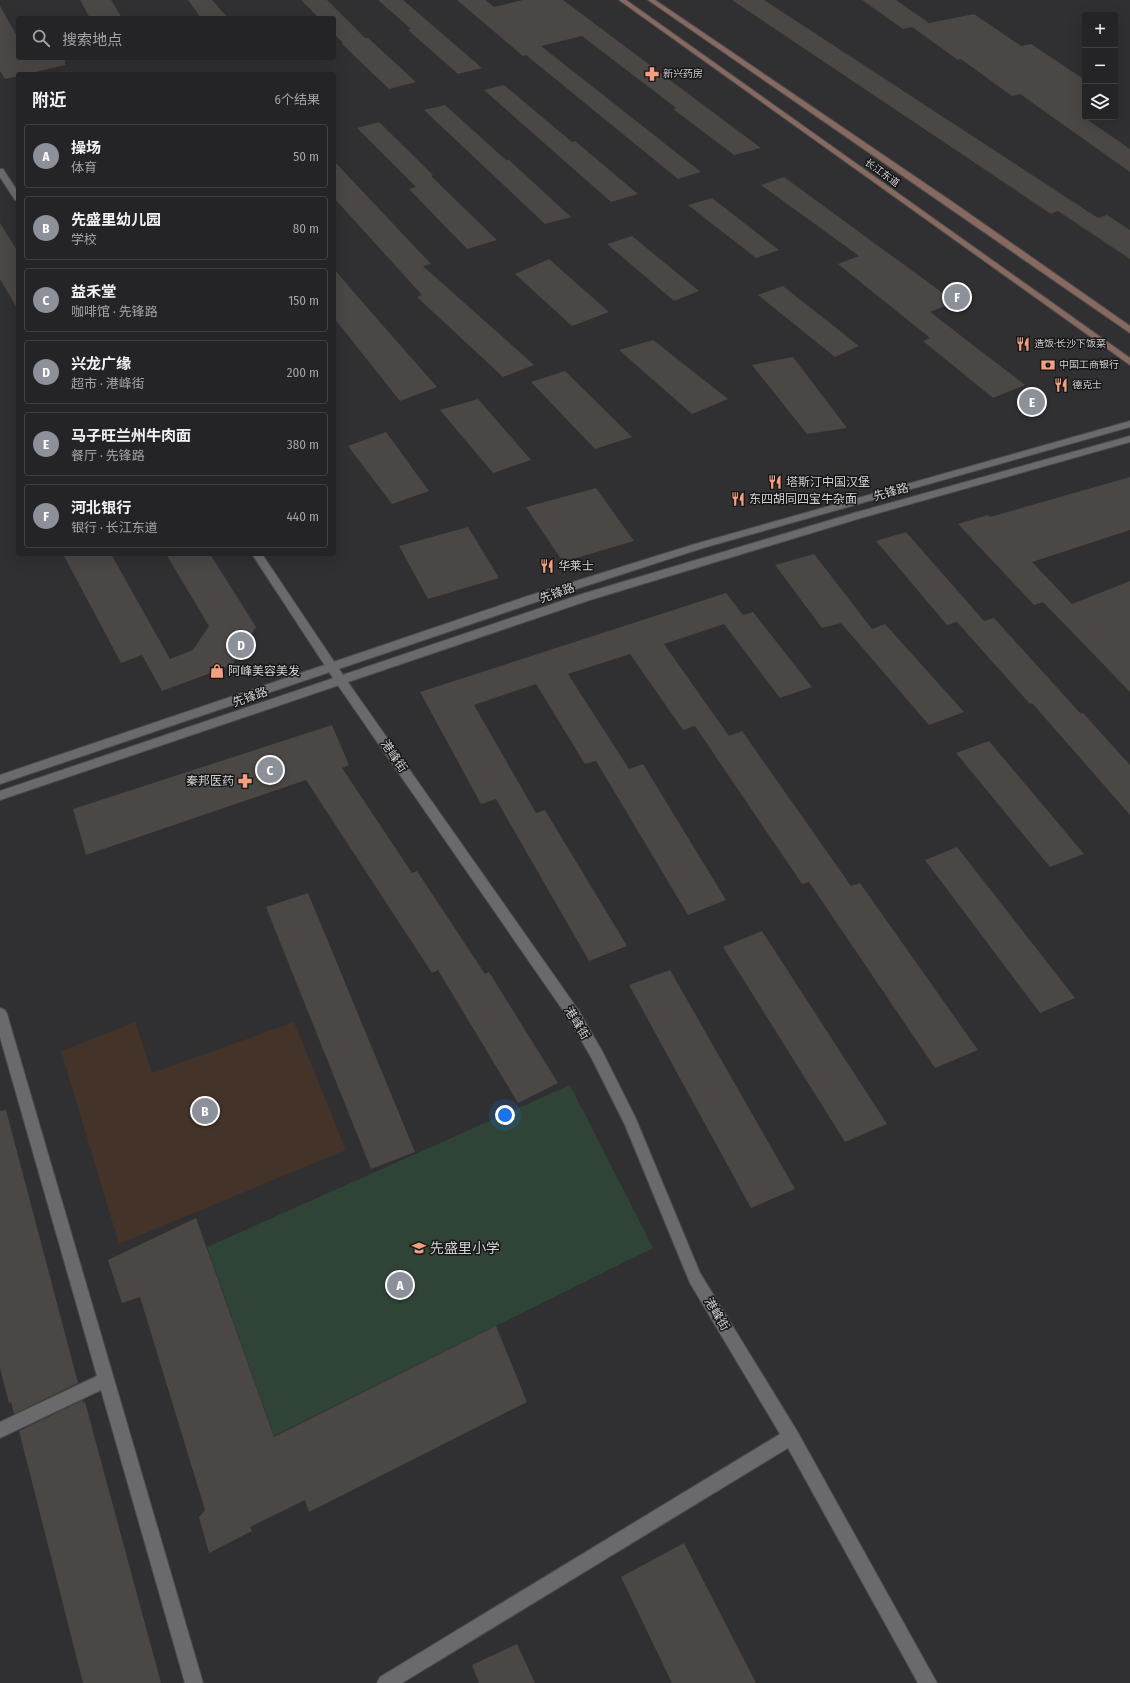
<!DOCTYPE html>
<html lang="zh">
<head>
<meta charset="utf-8">
<style>
	:root { --surface:#242326; --page:#302f32; --text:#f1f3f6; --muted:#a3a4a7; --line:#414043; --accent:#8c9099 }
	body { margin:0; font-family:"Fira Sans Condensed","Noto Sans SC",sans-serif; background:var(--page); color:var(--text) }
	.controls { position:absolute; right:12px; top:12px; display:grid; overflow:hidden; border-radius:4px; box-shadow:0 4px 16px #0002 }
	.controls button { width:36px; height:36px; display:grid; place-items:center; padding:0; border:0; border-bottom:1px solid var(--line); background:var(--surface); color:var(--text); font:20px sans-serif }
	.you { position:absolute; left:505px; top:1115px; width:14px; height:14px; margin:-10px; border:3px solid #fff; border-radius:50%; background:#1a73e8; box-shadow:0 0 0 6px #1a73e833 }
	.badge { display:grid; place-items:center; width:26px; height:26px; border-radius:50%; background:var(--accent); color:#fff; font-size:13px; font-weight:700 }
	.pin { position:absolute; translate:-50% -50%; border:2px solid #fff; box-shadow:0 1px 4px #0006 }
	.list { margin:0; padding:0; list-style:none }
	h2 { display:flex; justify-content:space-between; align-items:center; height:52px; margin:0; padding:0 16px; font-size:17px }
	h2 small { font-size:13px; font-weight:400; color:var(--muted) }
	.list li { display:grid; grid-template-columns:26px 1fr auto; gap:12px; align-items:center; box-sizing:border-box; height:64px; margin:0 8px 8px; padding:0 8px; border:1px solid var(--line); border-radius:4px }
	.list b { display:block; font-size:15px; white-space:nowrap }
	.list p { margin:0; font-size:13px; white-space:nowrap; color:var(--muted) }
	.list em { font-size:13px; font-style:normal; color:var(--muted) }
	.icon { flex:none; width:22px; height:22px; fill:none; stroke:currentColor; stroke-width:2; stroke-linecap:round; stroke-linejoin:round }
	.map { position:relative; flex:none; width:1130px; height:1683px; overflow:hidden }
	.search { position:absolute; background:var(--surface); box-shadow:0 4px 16px #0002; left:16px; top:16px; width:320px; height:44px; display:flex; align-items:center; gap:10px; box-sizing:border-box; padding:0 14px; border-radius:4px; color:var(--muted); font-size:15px }
	.panel { position:absolute; background:var(--surface); box-shadow:0 4px 16px #0002; left:16px; top:72px; width:320px; height:484px; border-radius:4px }
	.map>svg:first-child { display:block }
	.education { fill:#443329 }
	.green { fill:#2f4437 }
	.building { fill:#4a4745 }
	.lines { fill:none; stroke-linecap:round; stroke-linejoin:round }
	.minor-casing { stroke:#4c4b4e; stroke-width:2 }
	.tertiary-casing { stroke:#4c4b4e; stroke-width:2 }
	.secondary-casing { stroke:#4c4b4e; stroke-width:2 }
	.minor { fill:#6a696c; fill-rule:evenodd }
	.tertiary { fill:#6a696c; fill-rule:evenodd }
	.secondary { fill:#876960; fill-rule:evenodd }
	.labels { text-anchor:middle; dominant-baseline:central; stroke-width:3; stroke-linejoin:round; paint-order:stroke }
	.far-poi-label { font-size:10px; fill:#d2d1d3; stroke:#181718; text-anchor:start }
	.far-street-label { font-size:10px; fill:#d2d1d3; stroke:#181718 }
	.poi-label { font-size:12px; fill:#d2d1d3; stroke:#181718; text-anchor:start }
	.street-label { font-size:12px; fill:#d2d1d3; stroke:#181718 }
	.near-poi-label { font-size:14px; fill:#d2d1d3; stroke:#181718; text-anchor:start }
</style>
</head>
<body>
<div class="map">
<svg width="1130" height="1683" viewBox="0 0 1130 1683">
	<rect width="100%" height="100%" fill="#302f32"/>
	<path class="education" d="M135 1022 152 1073 294 1022 346 1150 119 1244 61 1051Z"/>
	<path class="green" d="M570 1085 653 1248 274 1436 207 1247Z"/>
	<g class="building">
		<path d="M80 0H111L122 18H90Z"/>
		<path d="M188 0H212L228 18H201Z"/>
		<path d="M301 0H327L365 38H368L416 82 389 89 342 44 343 43 334 34V18H319Z"/>
		<path d="M378 0H403L482 68 458 74 408 30 411 29Z"/>
		<path d="M457 0H485L494 7 523 0H563L761 148 734 155 673 109 676 108 582 36 541 46 701 172 678 179 526 55 523 56Z"/>
		<path d="M732 0H764L1098 218 1107 215 1130 230V259L1058 211 1051 214Z"/>
		<path d="M862 0H896L929 23 974 14 1021 46 1031 44 1085 80V118L1130 149V172L1020 94 1012 96 961 59 958 60 912 27 903 29Z"/>
		<path d="M0 6 18 38V58H65V65L27 74H18V76L5 79 0 71Z"/>
		<path d="M504 85 572 142 575 141 638 194 611 202 484 90Z"/>
		<path d="M445 105 506 160H509L571 217 545 224 424 110Z"/>
		<path d="M379 122 433 175 431 176 497 240 467 249 409 189 416 187 357 128Z"/>
		<path d="M334 161 431 264 423 266 534 365 503 377 417 297 422 295 334 198Z"/>
		<path d="M784 177 955 302 930 312 1025 385 993 398 923 341 930 338 838 264 859 256 761 185Z"/>
		<path d="M712 198 779 250 756 258 688 205Z"/>
		<path d="M0 223 18 252V310L0 279Z"/>
		<path d="M632 236 699 291 674 301 607 244Z"/>
		<path d="M549 259 609 312 572 326 515 274Z"/>
		<path d="M334 269 371 312 437 387 400 401 334 318Z"/>
		<path d="M783 286 859 346 835 357 758 295Z"/>
		<path d="M653 340 728 399 692 414 619 350Z"/>
		<path d="M793 357 847 428 807 434 752 365Z"/>
		<path d="M565 371 632 437 595 449 531 382Z"/>
		<path d="M478 399 531 460 493 473 440 410Z"/>
		<path d="M386 432 429 491 392 504 348 446Z"/>
		<path d="M1130 477V530L1032 562 1072 604 1130 581V692L1043 602 1034 605 958 524 988 515 990 517Z"/>
		<path d="M596 488 634 541 563 562 526 507Z"/>
		<path d="M468 527 499 578 428 599 399 546Z"/>
		<path d="M906 532 984 621 994 618 1081 714 1083 713 1130 765V815L1032 703 1030 704 957 622 947 625 876 541Z"/>
		<path d="M63 554H111L170 659 193 650 209 626 166 554H210L256 627 232 665 162 691 142 655 121 663Z"/>
		<path d="M814 554 872 629 885 624 964 712 929 725 841 623 822 628 775 565Z"/>
		<path d="M726 593 743 615 753 612 812 687 780 698 724 624 664 644 729 736 742 731 851 886 860 883 978 1050 935 1068 809 882 802 884 695 726 683 730 630 654 568 674 629 769 643 764 726 900 688 915 596 761 585 764 536 684 474 705 536 813 545 810 627 946 589 961 496 799 481 804 420 692Z"/>
		<path d="M332 725 349 765 342 768 412 873 417 871 485 974 489 972 558 1083 518 1103 438 970 432 973 306 780 86 855 73 809Z"/>
		<path d="M989 741 1084 854 1050 867 956 753Z"/>
		<path d="M957 847 1075 998 1040 1013 925 860Z"/>
		<path d="M308 893 415 1152 371 1169 266 907Z"/>
		<path d="M762 931 887 1124 845 1142 723 947Z"/>
		<path d="M670 970 795 1189 751 1208 629 985Z"/>
		<path d="M6 1110 78 1383 14 1414 11 1402 9 1403 0 1368V1111Z"/>
		<path d="M196 1218 274 1437 496 1326 527 1402 309 1512 305 1500 250 1527 252 1531 209 1553 199 1517 205 1510 140 1297 122 1303 108 1260Z"/>
		<path d="M83 1400V1403L85 1402 161 1683H83L19 1431Z"/>
		<path d="M684 1543 756 1683H672L621 1577Z"/>
		<path d="M517 1644 535 1683H479L472 1665Z"/>
	</g>
	<g class="lines">
		<defs>
			<g id="minor">
				<path d="M0 169H3L18 192V200H15L0 177Z"/>
				<path d="M252 554H262L345 678 579 1011 602 1051 636 1119 700 1273 797 1431 937 1683H918L788 1448 402 1683H377L380 1677 780 1434 690 1283 625 1125 592 1059 569 1019 337 684Z"/>
				<path d="M0 1008 5 1010 7 1014 203 1683H185L101 1390 0 1438V1422L97 1376 0 1037Z"/>
			</g>
			<g id="tertiary">
				<path d="M1130 421V427L703 548 536 602 0 784V775L528 596 695 544Z"/>
				<path d="M1130 436V442L861 518 590 600 0 800V791L582 594 854 513Z"/>
			</g>
			<g id="secondary">
				<path d="M619 0H626L1130 358V365Z"/>
				<path d="M648 0H655L954 203 1130 326V333Z"/>
			</g>
		</defs>
		<use href="#minor" class="minor-casing"/>
		<use href="#tertiary" class="tertiary-casing"/>
		<use href="#secondary" class="secondary-casing"/>
		<use href="#minor" class="minor"/>
		<use href="#tertiary" class="tertiary"/>
		<use href="#secondary" class="secondary"/>
	</g>
	<defs>
		<symbol id="pharmacy-bare" viewBox="-9 -9 18 18"><path d="M-2-6h4v4h4v4h-4v4h-4v-4h-4v-4h4Z" fill="#f2a081" stroke="#181718" stroke-width="2.5" paint-order="stroke"/></symbol>
		<symbol id="restaurant-bare" viewBox="-9 -9 18 18"><path d="M-5-6h1v4h1v-4h1v4h1v-4h1v5L-1.5 .5V6h-2V.5L-5-1ZM5-6V6H3V1.5H1.5Q1.5-4 5-6Z" fill="#f2a081" stroke="#181718" stroke-width="2.5" paint-order="stroke"/></symbol>
		<symbol id="bank-bare" viewBox="-9 -9 18 18"><path d="M-6-4H6V4H-6ZM0-2.3a2.3 2.3 0 1 0 0 4.6a2.3 2.3 0 1 0 0-4.6Z" fill="#f2a081" stroke="#181718" stroke-width="2.5" paint-order="stroke"/></symbol>
		<symbol id="shop-bare" viewBox="-9 -9 18 18"><path d="M-5-2.5h2.3a2.7 3.5 0 0 1 5.4 0H5L5.5 6h-11ZM-1.5-2.5h3a1.5 2.3 0 0 0-3 0Z" fill="#f2a081" stroke="#181718" stroke-width="2.5" paint-order="stroke"/></symbol>
		<symbol id="school-bare" viewBox="-9 -9 18 18"><path d="M0-5L7-2L0 1L-7-2ZM-4 1L0 2.5L4 1V4Q0 6-4 4Z" fill="#f2a081" stroke="#181718" stroke-width="2.5" paint-order="stroke"/></symbol>
	</defs>
	<g fill-rule="evenodd">
		<use href="#pharmacy-bare" x="642" y="64" width="20" height="20"/>
		<use href="#restaurant-bare" x="1013" y="334" width="20" height="20"/>
		<use href="#bank-bare" x="1038" y="355" width="20" height="20"/>
		<use href="#restaurant-bare" x="1051" y="375" width="20" height="20"/>
		<use href="#restaurant-bare" x="765" y="472" width="20" height="20"/>
		<use href="#restaurant-bare" x="728" y="489" width="20" height="20"/>
		<use href="#restaurant-bare" x="537" y="556" width="20" height="20"/>
		<use href="#shop-bare" x="207" y="661" width="20" height="20"/>
		<use href="#pharmacy-bare" x="235" y="771" width="20" height="20"/>
		<use href="#school-bare" x="409" y="1238" width="20" height="20"/>
	</g>
	<g class="labels">
		<g class="far-poi-label">
			<text x="663" y="74">新兴药房</text>
			<text x="1034" y="344">造饭·长沙下饭菜</text>
			<text x="1059" y="365">中国工商银行</text>
			<text x="1072" y="385">德克士</text>
		</g>
		<g class="far-street-label">
			<text transform="translate(882 173) rotate(36)">长江东道</text>
		</g>
		<g class="poi-label">
			<text x="786" y="482">塔斯汀中国汉堡</text>
			<text x="749" y="499">东四胡同四宝牛杂面</text>
			<text x="558" y="566">华莱士</text>
			<text x="228" y="671">阿峰美容美发</text>
			<text x="234" y="781" text-anchor="end">秦邦医药</text>
		</g>
		<g class="street-label">
			<text transform="translate(891 492) rotate(-16)">先锋路</text>
			<text transform="translate(557 593) rotate(-19)">先锋路</text>
			<text transform="translate(250 697) rotate(-19)">先锋路</text>
			<text transform="translate(394 756) rotate(55)">港峰街</text>
			<text transform="translate(577 1023) rotate(58)">港峰街</text>
			<text transform="translate(717 1314) rotate(59)">港峰街</text>
		</g>
		<g class="near-poi-label">
			<text x="430" y="1248">先盛里小学</text>
		</g>
	</g>
</svg>
<div class="controls">
<button>+</button>
<button>−</button>
<button><svg class="icon" aria-label="layers" viewBox="0 0 24 24"><path d="M12 4l9 5-9 5-9-5zM3 14l9 5 9-5"/></svg></button>
</div>
<div class="you"></div>
<div class="pin badge" style="left:400px;top:1285px">A</div>
<div class="pin badge" style="left:205px;top:1111px">B</div>
<div class="pin badge" style="left:270px;top:770px">C</div>
<div class="pin badge" style="left:241px;top:645px">D</div>
<div class="pin badge" style="left:1032px;top:402px">E</div>
<div class="pin badge" style="left:957px;top:297px">F</div>
<div class="search"><svg class="icon" aria-label="search" viewBox="0 0 24 24"><circle cx="10" cy="10" r="6"/><path d="M15 15l6 6"/></svg>搜索地点</div>
<section class="panel">
<h2>附近<small>6个结果</small></h2>
<ul class="list">
<li><span class="badge">A</span><div><b>操场</b><p>体育</p></div><em>50 m</em></li>
<li><span class="badge">B</span><div><b>先盛里幼儿园</b><p>学校</p></div><em>80 m</em></li>
<li><span class="badge">C</span><div><b>益禾堂</b><p>咖啡馆 · 先锋路</p></div><em>150 m</em></li>
<li><span class="badge">D</span><div><b>兴龙广缘</b><p>超市 · 港峰街</p></div><em>200 m</em></li>
<li><span class="badge">E</span><div><b>马子旺兰州牛肉面</b><p>餐厅 · 先锋路</p></div><em>380 m</em></li>
<li><span class="badge">F</span><div><b>河北银行</b><p>银行 · 长江东道</p></div><em>440 m</em></li>
</ul>
</section>
</div>
</body>
</html>
